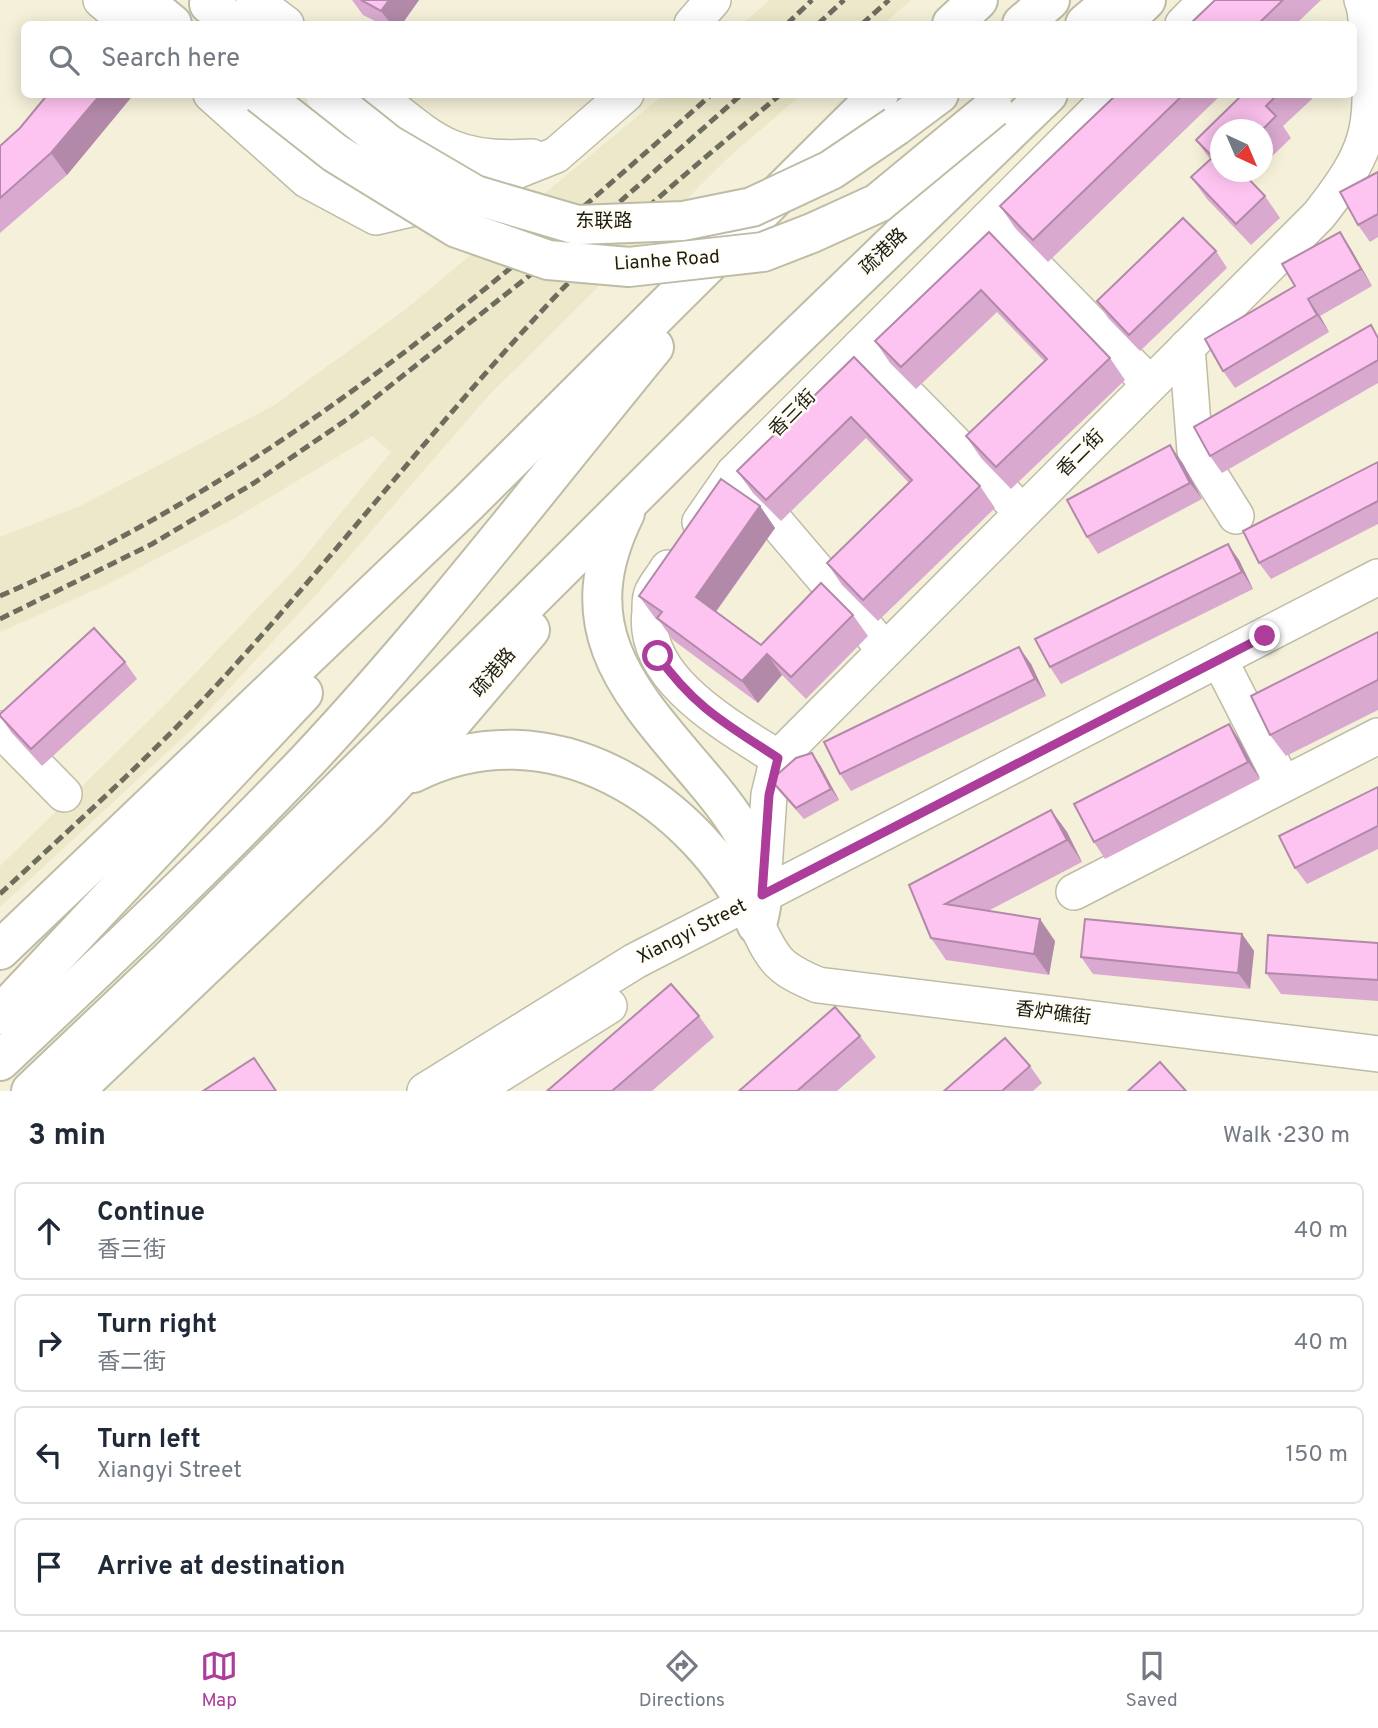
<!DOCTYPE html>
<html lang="en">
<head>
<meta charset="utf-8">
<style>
	:root { --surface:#fff; --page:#f6f6f7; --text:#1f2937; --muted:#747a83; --line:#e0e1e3; --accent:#ac3d9b }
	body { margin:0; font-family:Overpass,"Noto Sans SC",sans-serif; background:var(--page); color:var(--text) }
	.compass { position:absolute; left:1210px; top:119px; width:63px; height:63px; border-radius:50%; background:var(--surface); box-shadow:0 4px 18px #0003; rotate:136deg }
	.stop { position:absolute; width:21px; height:21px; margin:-16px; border:5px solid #ac3d9b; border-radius:50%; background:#fff }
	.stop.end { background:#ac3d9b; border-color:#fff; box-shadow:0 2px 7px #0008 }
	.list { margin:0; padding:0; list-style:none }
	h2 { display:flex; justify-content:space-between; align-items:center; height:91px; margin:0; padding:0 28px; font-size:30px }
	h2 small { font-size:23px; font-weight:400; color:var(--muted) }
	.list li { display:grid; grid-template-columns:46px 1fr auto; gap:21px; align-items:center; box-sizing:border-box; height:98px; margin:0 14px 14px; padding:0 14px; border:2px solid var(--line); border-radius:10px }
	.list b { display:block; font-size:26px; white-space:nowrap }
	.list p { margin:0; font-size:23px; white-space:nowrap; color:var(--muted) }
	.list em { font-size:23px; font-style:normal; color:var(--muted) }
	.icon { flex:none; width:38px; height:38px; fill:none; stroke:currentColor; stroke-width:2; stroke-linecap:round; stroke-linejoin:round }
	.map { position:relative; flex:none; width:1378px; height:1091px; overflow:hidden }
	.search { position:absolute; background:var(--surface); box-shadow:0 4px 18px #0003; left:21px; right:21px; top:21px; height:77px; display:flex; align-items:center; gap:18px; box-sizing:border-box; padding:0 24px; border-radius:10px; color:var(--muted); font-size:26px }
	.sheet { height:539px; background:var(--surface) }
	nav { display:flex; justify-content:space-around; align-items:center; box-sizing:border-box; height:98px; border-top:2px solid var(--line); background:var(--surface); font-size:19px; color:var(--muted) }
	nav a { display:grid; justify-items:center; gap:4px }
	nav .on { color:var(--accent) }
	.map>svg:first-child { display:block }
	.built { fill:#ede8c9 }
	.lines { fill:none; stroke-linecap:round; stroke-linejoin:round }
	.minor-casing { stroke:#bfbca5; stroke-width:38 }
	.major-casing { stroke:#bfbca5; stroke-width:42 }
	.highway-casing { stroke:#bfbca5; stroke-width:42 }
	.minor { stroke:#fff; stroke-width:35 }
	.major { stroke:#fff; stroke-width:38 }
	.highway { stroke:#fff; stroke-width:38 }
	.rail { stroke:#6e6c5d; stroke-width:5; stroke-dasharray:10 5; stroke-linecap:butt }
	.highway-bridge-casing { stroke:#bfbca5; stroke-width:42; stroke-linecap:butt }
	.highway-bridge { stroke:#fff; stroke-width:38 }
	.wall { fill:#daa9cf }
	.shaded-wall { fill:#b289a9 }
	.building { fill:#fec4f1; stroke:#b289a9; stroke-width:2 }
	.route { stroke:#ac3d9b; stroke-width:9 }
	.labels { text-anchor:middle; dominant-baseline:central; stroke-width:5; stroke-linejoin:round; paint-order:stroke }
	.street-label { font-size:19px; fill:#1d1c13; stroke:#fffdf4 }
</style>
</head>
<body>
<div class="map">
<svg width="1378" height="1091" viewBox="0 0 1378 1091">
	<rect width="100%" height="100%" fill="#f4f0d9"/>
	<g class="built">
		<path d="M770 0H911L883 24H742Z"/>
		<path d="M663 95H801L731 155 489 395 321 589 191 730 0 907V866L166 704 295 569 391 452 372 436 235 518 108 584 0 632V537L80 506 273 406 406 309Z"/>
	</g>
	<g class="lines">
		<defs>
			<g id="minor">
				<path d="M101 0 129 24"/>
				<path d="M254 0 286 24"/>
				<path d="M692 24 713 0"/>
				<path d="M1183 24 1207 0"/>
				<path d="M211 94 307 180 376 217 436 203 556 155 626 94"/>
				<path d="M375 94C434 141 453 163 532 157"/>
				<path d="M988 219 1150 384"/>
				<path d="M860 347 1022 512"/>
				<path d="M1187 347 1195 451 1236 516"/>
				<path d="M734 473 885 650"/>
				<path d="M700 522 734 473 1113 94"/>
				<path d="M668 568C664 575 657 583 653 591 650 596 650 605 650 612 641 679 730 727 778 758"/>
				<path d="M1219 659 1283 784"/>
				<path d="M0 729 64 794"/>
				<path d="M763 885 769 795 778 758 1319 215C1370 150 1374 130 1368 49 1366 34 1368 13 1362 0"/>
				<path d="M1074 892 1378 736"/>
				<path d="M757 925C774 962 780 969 818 985L1378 1054"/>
				<path d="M425 1091 635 961 1378 577"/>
				<path d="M473 1091 609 1006"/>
			</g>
			<path id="major" d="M143 0 172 24"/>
			<g id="highway">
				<path d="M209 4 235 24"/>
				<path d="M952 24 978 0"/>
				<path d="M1022 24 1050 0"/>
				<path d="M1085 24 1113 0"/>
				<path d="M1121 24 1146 0"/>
				<path d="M896 126 939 94"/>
				<path d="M625 513C566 632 632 694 705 781 733 814 759 849 762 894 763 903 759 915 757 925"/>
				<path d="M413 773C549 704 696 798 757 925"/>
				<path d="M0 950 467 504 879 94"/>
				<path d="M0 1015 303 693"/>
				<path d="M0 1061C104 963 208 865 307 761 430 630 540 486 654 347"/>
				<path d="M31 1091 169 960 721 410 1048 94"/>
				<path d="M74 1091 370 809 445 730 530 630"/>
			</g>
		</defs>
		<use href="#minor" class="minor-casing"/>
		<use href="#major" class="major-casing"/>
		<use href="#highway" class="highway-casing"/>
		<use href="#minor" class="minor"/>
		<use href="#major" class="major"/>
		<use href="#highway" class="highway"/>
		<g class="rail">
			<path d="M787 24 812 0"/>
			<path d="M818 24 844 0"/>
			<path d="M862 24 889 0"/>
			<path d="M0 596C270 479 494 288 712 94"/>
			<path d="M0 619 152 544 254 483 352 416 597 222 742 94"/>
			<path d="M0 894C73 826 147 760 215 687 330 562 434 426 551 301 621 226 702 160 781 94"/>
		</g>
		<defs>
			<g id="highway-bridge">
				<path d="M260 94 335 153 457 228 548 260 629 267 763 252 812 233 878 203 993 108"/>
				<path d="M325 94 388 144 475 195 577 225 683 221 752 207 831 170 896 126"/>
			</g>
		</defs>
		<use href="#highway-bridge" class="highway-bridge-casing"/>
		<use href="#highway-bridge" class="highway-bridge"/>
	</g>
	<g class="wall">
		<path d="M352 0H419L402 24H381L363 15Z"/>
		<path d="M1215 0H1321L1296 24H1190Z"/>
		<path d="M48 94H134L67 175 0 233V146L20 128Z"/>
		<path d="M1117 94H1222L1048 262 1015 228 1000 206Z"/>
		<path d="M1239 94H1309L1312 99 1283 126 1291 138 1263 165V130H1221V172H1256L1249 179 1265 196 1280 218 1251 245 1207 199 1191 177 1210 159 1196 140 1241 97Z"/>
		<path d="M1378 172V237L1370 242 1358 225Z"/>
		<path d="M989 232 1110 358 1125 380 1011 489 981 458 966 436 1044 361 997 312 916 389 890 363 875 341Z"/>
		<path d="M1340 232 1351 249 1372 286 1320 316 1329 332 1235 388 1223 371Z"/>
		<path d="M1216 251 1227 268 1140 351 1108 318 1097 301Z"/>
		<path d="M1378 336V383L1222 473 1210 456Z"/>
		<path d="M854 357 980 486 995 508 878 621 842 585 827 563 909 483 866 438 781 521 753 493 737 471Z"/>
		<path d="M1182 462 1202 499 1098 554 1087 537Z"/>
		<path d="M1378 462V524L1271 579 1259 563Z"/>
		<path d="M760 506 775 528 716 612 761 645 853 615 868 636 806 699 782 675 758 703 673 640 660 622 655 618 639 596Z"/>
		<path d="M1239 560 1253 589 1061 684 1050 667Z"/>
		<path d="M1378 632V710L1286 756 1270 735Z"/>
		<path d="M125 662 137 679 42 766 11 732 0 716Z"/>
		<path d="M1031 664 1046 696 851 791 840 774Z"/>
		<path d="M1229 724 1240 741 1260 779 1105 859 1094 842Z"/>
		<path d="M812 753 820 765 839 800 804 819 779 791 771 780Z"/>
		<path d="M1378 787V849L1307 884 1295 868Z"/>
		<path d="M1051 810 1067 832 1082 862 988 911 1055 941 1049 975 946 960 931 938 909 885Z"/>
		<path d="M1242 934 1254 951 1250 989 1093 974 1081 957Z"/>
		<path d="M1378 943V1001L1281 994 1266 973Z"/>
		<path d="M699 1016 714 1037 652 1091H547Z"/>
		<path d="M860 1036 876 1057 837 1091H739Z"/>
		<path d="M1030 1066 1042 1083 1033 1091H944Z"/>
	</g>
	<g class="shaded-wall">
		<path d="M389 0H419L402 24H391L381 11Z"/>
		<path d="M101 94H134L67 175 51 153Z"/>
		<path d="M1340 232 1351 249 1372 286 1361 269Z"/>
		<path d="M1308 299 1320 316 1329 332 1317 315Z"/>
		<path d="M1170 445 1182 462 1202 499 1190 483Z"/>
		<path d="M760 506 775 528 711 618 696 597Z"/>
		<path d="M1228 544 1239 560 1253 589 1242 572Z"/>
		<path d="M1019 647 1031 664 1046 696 1035 679Z"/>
		<path d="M767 654 782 675 758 703 742 681Z"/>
		<path d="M1229 724 1240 741 1260 779 1248 762Z"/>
		<path d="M812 753 820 765 839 800 831 789Z"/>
		<path d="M1051 810 1067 832 1082 862 1067 840Z"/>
		<path d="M1040 919 1055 941 1049 975 1034 954Z"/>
		<path d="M1242 934 1254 951 1250 989 1238 973Z"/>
	</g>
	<g class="building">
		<path d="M361 0H389L381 11Z"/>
		<path d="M1215 0H1283L1258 24H1190Z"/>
		<path d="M48 94H101L51 153 0 198V146L20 128Z"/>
		<path d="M1117 94H1184L1033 240 1000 206Z"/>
		<path d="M1243 94H1278L1266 106 1276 116 1262 130H1221V172H1242L1265 196 1236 224 1191 177 1213 157 1196 140Z"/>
		<path d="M1378 172V214L1358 225 1340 192Z"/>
		<path d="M1183 218 1216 251 1129 335 1097 301Z"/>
		<path d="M989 232 1110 358 996 467 966 436 1047 359 981 290 901 367 875 341Z"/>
		<path d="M1340 232 1361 269 1308 299 1317 315 1223 371 1205 339 1295 286 1282 264Z"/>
		<path d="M1371 325 1378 338V360L1210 456 1194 427Z"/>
		<path d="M854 357 980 486 863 600 827 563 912 480 851 417 766 500 737 471Z"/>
		<path d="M1170 445 1190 483 1087 537 1067 500Z"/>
		<path d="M1378 462V501L1259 563 1243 531Z"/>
		<path d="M721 479 760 506 696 597 761 645 821 583 853 615 791 677 767 654 742 681 657 618 662 612 639 596Z"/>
		<path d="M1228 544 1242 572 1050 667 1035 639Z"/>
		<path d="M94 628 125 662 31 749 0 716V714Z"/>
		<path d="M1378 632V680L1270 735 1251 696Z"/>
		<path d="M1019 647 1035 679 840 774 824 742Z"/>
		<path d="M1229 724 1248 762 1094 842 1074 804Z"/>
		<path d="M812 753 831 789 796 808 771 780 796 758Z"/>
		<path d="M1378 787V826L1295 868 1279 836Z"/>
		<path d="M1051 810 1067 840 945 904 1040 919 1034 954 931 938 909 885Z"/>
		<path d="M1085 919 1242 934 1238 973 1081 957Z"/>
		<path d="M1268 935 1378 943V980L1266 973Z"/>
		<path d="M671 984 699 1016 612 1091H547Z"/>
		<path d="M835 1007 860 1036 797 1091H739Z"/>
		<path d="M1005 1038 1030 1066 1002 1091H944Z"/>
		<path d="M254 1058 276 1091H203Z"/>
		<path d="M1160 1062 1186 1091H1128Z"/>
	</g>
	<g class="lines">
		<path class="route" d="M658 656C694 707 726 724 778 758L769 795 762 895 1265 636"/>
	</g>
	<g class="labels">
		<g class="street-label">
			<text x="604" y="222">东联路</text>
			<text transform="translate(884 252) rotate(-44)">疏港路</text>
			<text transform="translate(667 261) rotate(-4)">Lianhe Road</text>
			<text transform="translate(793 414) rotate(-45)">香三街</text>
			<text transform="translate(1081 454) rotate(-45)">香二街</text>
			<text transform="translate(494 673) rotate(-50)">疏港路</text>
			<text transform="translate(692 932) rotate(-27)">Xiangyi Street</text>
			<text transform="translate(1053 1014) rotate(7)">香炉礁街</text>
		</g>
	</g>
</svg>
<svg class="compass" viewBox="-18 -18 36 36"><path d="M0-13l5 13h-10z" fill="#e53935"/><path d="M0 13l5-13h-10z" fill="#747a83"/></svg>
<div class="stop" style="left:658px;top:656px"></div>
<div class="stop end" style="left:1265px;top:636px"></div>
<div class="search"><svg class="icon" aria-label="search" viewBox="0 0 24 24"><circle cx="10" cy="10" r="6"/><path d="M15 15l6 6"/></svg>Search here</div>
</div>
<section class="sheet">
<h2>3 min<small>Walk · 230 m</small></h2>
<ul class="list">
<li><svg class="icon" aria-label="ahead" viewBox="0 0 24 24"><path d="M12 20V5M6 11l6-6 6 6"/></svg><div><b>Continue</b><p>香三街</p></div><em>40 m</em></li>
<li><svg class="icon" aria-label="right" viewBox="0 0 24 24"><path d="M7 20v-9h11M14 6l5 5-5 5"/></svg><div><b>Turn right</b><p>香二街</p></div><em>40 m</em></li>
<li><svg class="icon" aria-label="left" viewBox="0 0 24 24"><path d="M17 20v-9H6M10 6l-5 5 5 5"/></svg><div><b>Turn left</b><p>Xiangyi Street</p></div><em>150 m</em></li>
<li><svg class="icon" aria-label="arrive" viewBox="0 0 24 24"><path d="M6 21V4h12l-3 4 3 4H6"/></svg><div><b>Arrive at destination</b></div></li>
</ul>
</section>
<nav>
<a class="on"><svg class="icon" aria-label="map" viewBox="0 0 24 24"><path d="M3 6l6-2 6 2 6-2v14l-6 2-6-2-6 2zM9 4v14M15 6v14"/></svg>Map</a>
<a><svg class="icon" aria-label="directions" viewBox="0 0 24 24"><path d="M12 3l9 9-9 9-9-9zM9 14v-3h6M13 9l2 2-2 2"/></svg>Directions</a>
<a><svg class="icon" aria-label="saved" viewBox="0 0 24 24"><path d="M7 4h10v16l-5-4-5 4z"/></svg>Saved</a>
</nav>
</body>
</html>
